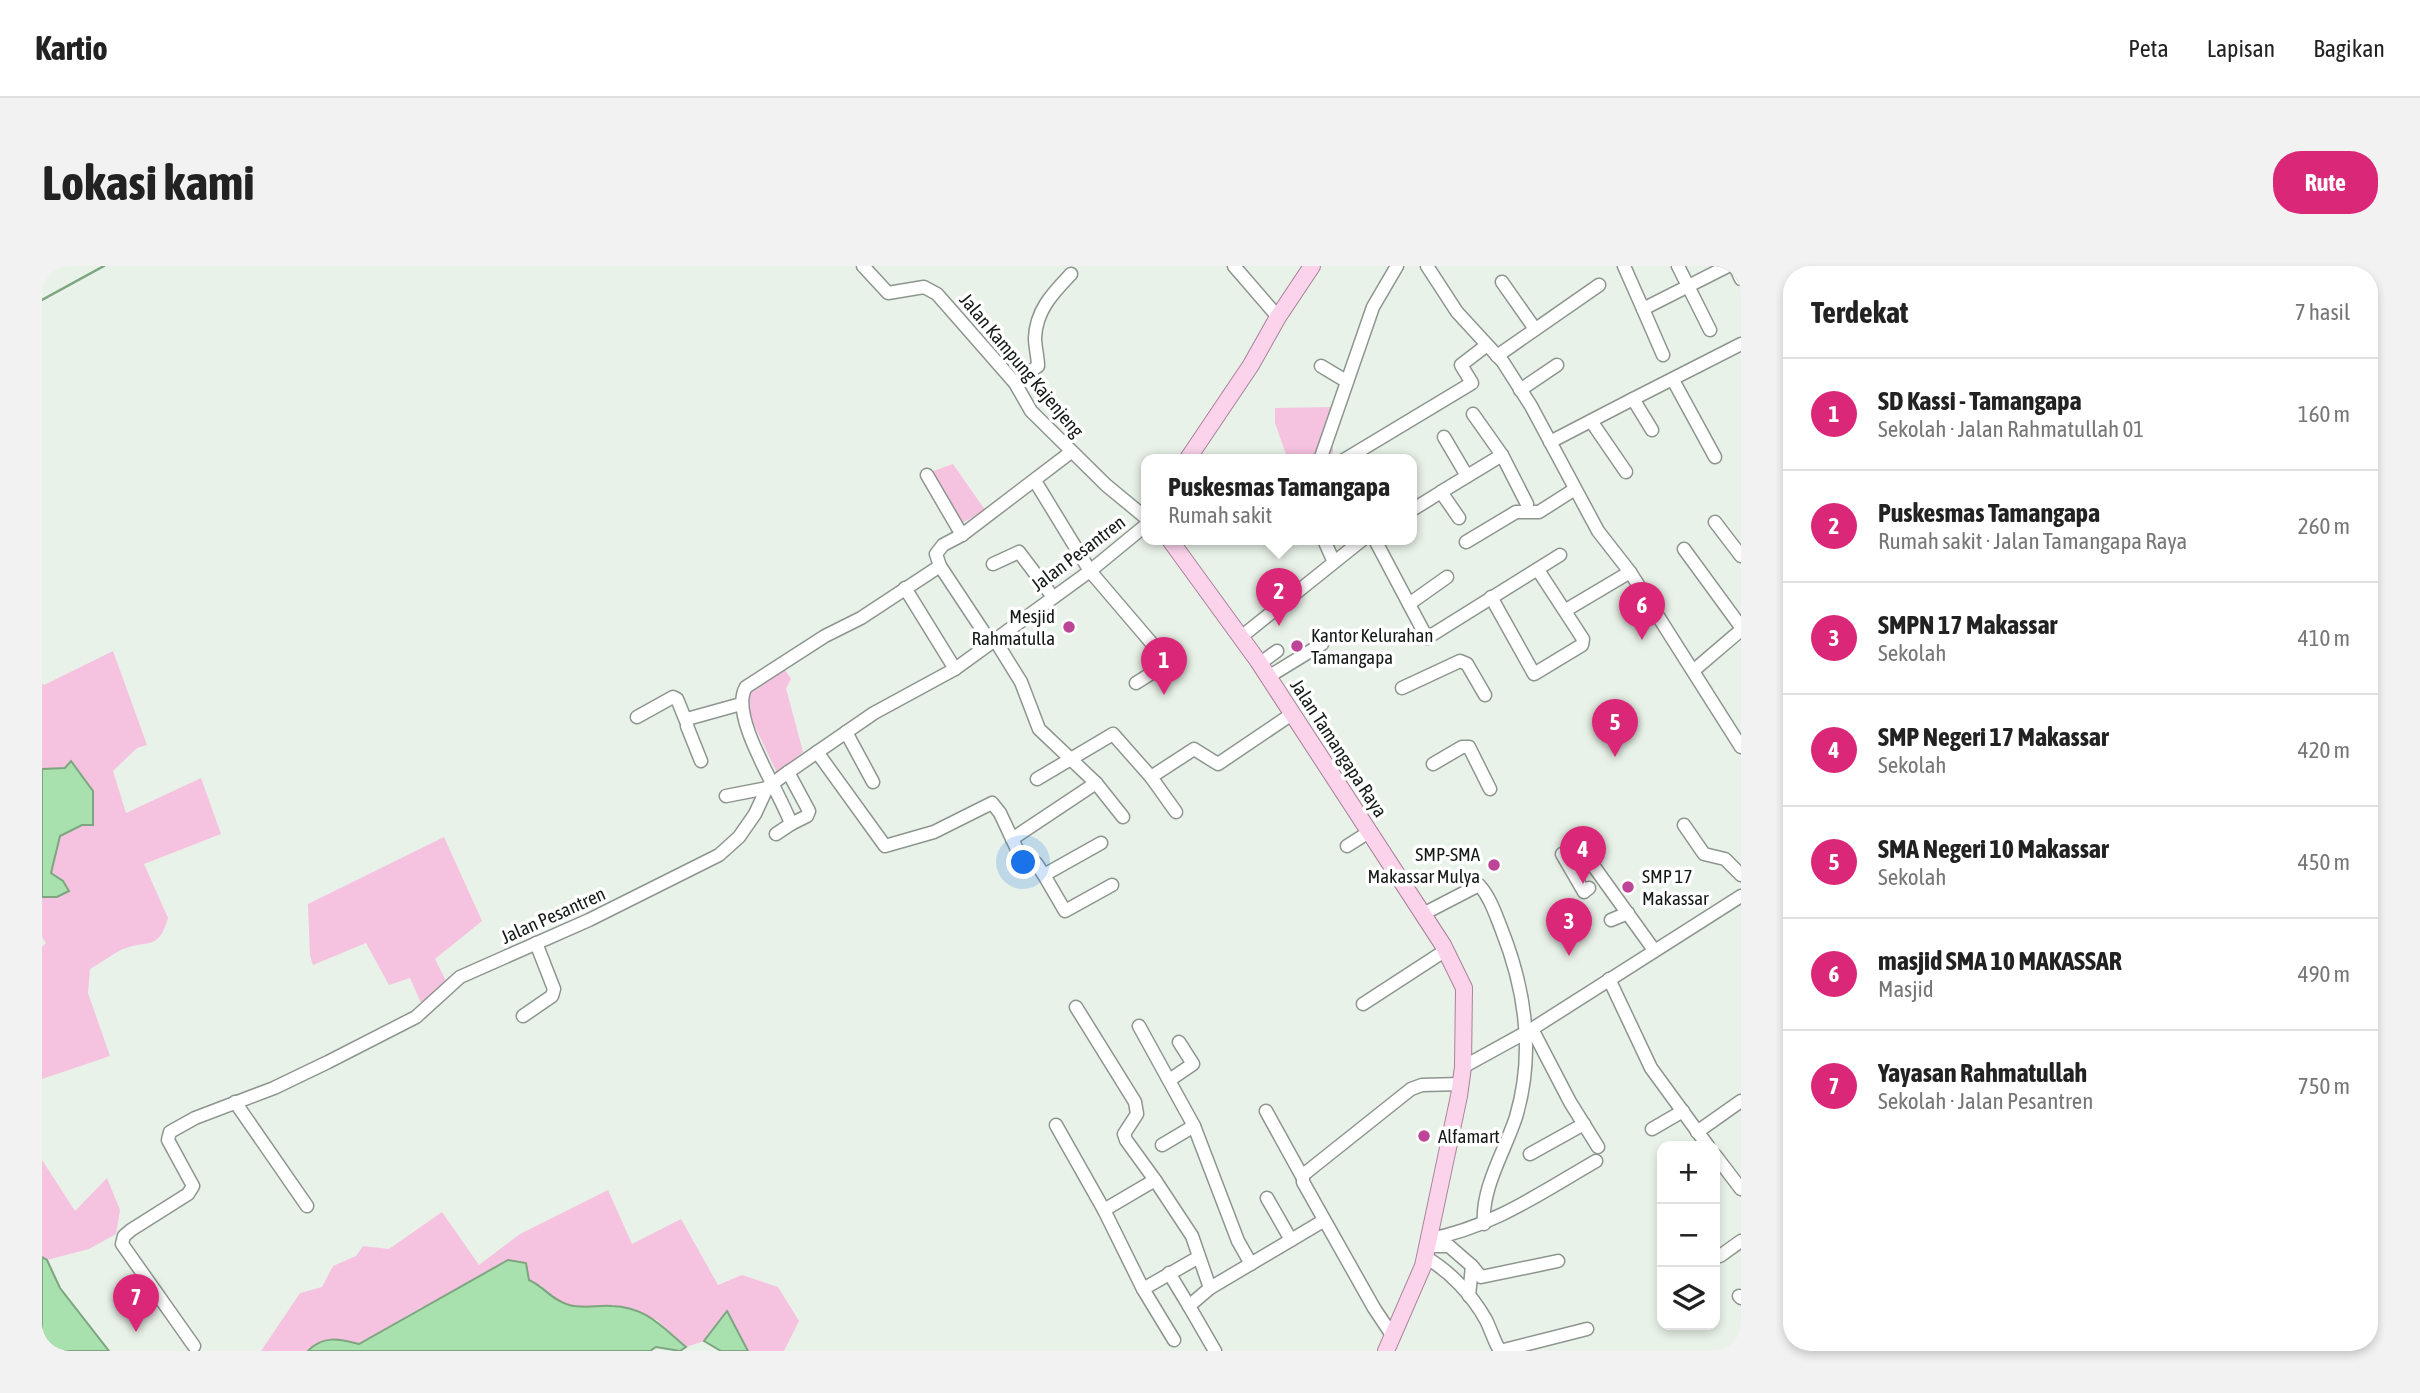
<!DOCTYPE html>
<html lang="id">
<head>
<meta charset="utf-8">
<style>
	:root { --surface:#fff; --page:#f2f2f2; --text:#222; --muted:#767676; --line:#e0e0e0; --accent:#db2777 }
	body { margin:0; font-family:"Asap Condensed",sans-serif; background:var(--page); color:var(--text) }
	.controls { position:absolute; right:21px; bottom:21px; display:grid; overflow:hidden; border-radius:14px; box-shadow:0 4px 10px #0003 }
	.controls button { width:63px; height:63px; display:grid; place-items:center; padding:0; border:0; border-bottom:2px solid var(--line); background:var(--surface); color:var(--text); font:35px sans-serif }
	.you { position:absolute; left:982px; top:597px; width:24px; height:24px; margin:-18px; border:5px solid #fff; border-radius:50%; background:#1a73e8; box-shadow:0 0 0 10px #1a73e833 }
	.badge { display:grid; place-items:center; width:46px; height:46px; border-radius:50%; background:var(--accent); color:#fff; font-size:23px; font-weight:700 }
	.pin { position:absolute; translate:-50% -58px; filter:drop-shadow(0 2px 4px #0008) }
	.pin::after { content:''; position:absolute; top:37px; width:24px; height:21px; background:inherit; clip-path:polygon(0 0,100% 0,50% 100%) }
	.popup { position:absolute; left:1099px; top:188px; width:276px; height:91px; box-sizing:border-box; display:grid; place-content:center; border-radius:14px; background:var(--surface); filter:drop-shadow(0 2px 5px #0005); font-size:23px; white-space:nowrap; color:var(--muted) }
	.popup b { font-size:26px; color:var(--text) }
	.popup::after { content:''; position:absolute; left:50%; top:100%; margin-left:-14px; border:14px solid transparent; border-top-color:var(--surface) }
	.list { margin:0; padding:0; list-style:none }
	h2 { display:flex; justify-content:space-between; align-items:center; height:91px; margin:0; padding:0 28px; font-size:30px }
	h2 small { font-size:23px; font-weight:400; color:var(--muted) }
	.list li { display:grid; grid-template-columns:46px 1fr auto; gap:21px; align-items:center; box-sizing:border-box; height:112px; padding:0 28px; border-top:2px solid var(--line) }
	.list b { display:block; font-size:26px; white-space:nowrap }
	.list p { margin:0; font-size:23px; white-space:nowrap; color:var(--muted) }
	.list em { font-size:23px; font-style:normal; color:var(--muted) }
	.icon { flex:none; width:38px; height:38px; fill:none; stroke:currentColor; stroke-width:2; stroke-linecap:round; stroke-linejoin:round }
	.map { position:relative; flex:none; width:1699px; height:1085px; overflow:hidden; border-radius:28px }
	header { display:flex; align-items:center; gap:42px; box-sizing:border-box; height:98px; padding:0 35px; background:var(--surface); border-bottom:2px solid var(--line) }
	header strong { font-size:33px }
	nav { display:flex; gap:38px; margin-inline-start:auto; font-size:24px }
	.intro { display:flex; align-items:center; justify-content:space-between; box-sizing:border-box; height:168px; padding:0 42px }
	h1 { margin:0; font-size:49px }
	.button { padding:18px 32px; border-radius:28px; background:var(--accent); color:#fff; font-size:24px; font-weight:700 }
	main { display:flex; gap:42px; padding:0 42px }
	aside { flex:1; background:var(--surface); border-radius:28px; box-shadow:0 4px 10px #0003 }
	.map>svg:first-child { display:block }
	.green { fill:#f5c3e0 }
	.water { fill:#a8e1ad; stroke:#7ca580; stroke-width:2 }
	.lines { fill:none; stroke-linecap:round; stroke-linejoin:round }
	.stream { stroke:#7ca580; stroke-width:2.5 }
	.minor-casing { stroke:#8d968e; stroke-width:15 }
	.major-casing { stroke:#a98099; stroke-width:18 }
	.minor { stroke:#fff; stroke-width:12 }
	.major { stroke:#fbd4ec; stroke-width:16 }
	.poi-dot { fill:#be4497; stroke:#fff; stroke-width:2.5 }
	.labels { text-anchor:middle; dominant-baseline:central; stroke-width:7; stroke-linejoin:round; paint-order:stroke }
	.street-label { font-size:19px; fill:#151916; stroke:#fff }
	.poi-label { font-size:19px; fill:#151916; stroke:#fff; text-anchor:start }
</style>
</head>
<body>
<header>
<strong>Kartio</strong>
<nav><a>Peta</a><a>Lapisan</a><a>Bagikan</a></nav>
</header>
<div class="intro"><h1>Lokasi kami</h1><a class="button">Rute</a></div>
<main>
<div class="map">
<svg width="1699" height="1085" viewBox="0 0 1699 1085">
	<rect width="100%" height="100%" fill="#e9f2e9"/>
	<g class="green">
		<path d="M1290 141 1291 186 1287 194H1246L1233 157V142Z"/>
		<path d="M911 198 943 244 915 260 886 207Z"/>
		<path d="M71 385 105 479 95 482 71 505 84 547 159 512 179 568 102 598 126 652C116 686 106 673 81 683 70 688 59 697 48 703L46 727 68 790 0 813V681L4 677 0 671V631H15L21 615 9 607 18 570 40 559H51V525L29 495 23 502 0 503V417L2 419Z"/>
		<path d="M741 401 749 413 744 422 761 486 735 507 707 448 706 429 714 418Z"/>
		<path d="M402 571 440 655 393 693 404 715 379 737 368 712 347 719 324 677 271 699 268 690 266 638Z"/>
		<path d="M0 894 33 945 65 912 78 944 74 968 47 983 5 994 0 991Z"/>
		<path d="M566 924 590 978 639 953 676 1019 700 1009 736 1021 757 1055 742 1085H706L685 1046 662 1075 644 1081 615 1054 569 1039 544 1043 524 1038 507 1031 499 1019 380 1041 317 1078C297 1073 281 1069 266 1085H219L258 1027 280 1021 291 1000 314 990 321 980 347 983 400 946 437 999 478 968Z"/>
	</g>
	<g class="water">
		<path d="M29 495 51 525V559H40L18 570 9 607 21 615 27 625 15 631H0V503L23 502Z"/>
		<path d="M0 991 5 994 18 1022 67 1085H0Z"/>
		<path d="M466 994 484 997 487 1014C503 1021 509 1034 527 1039 543 1043 555 1039 570 1040 604 1041 620 1061 644 1081L638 1085 614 1081 608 1085H266C281 1069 297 1073 317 1078Z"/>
		<path d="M685 1045 706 1085H679L662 1075Z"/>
	</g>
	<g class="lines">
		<path class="stream" d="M0 34 62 0"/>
		<defs>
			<g id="minor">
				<path d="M821 0 846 27 882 21 895 28 973 117 989 145 1064 219 1104 252"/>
				<path d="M1192 0 1236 51"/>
				<path d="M1385 0 1415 46 1461 96 1489 140 1556 265 1588 306 1699 481"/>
				<path d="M1582 0 1601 43"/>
				<path d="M1636 0 1668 64"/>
				<path d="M1693 0 1699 13"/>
				<path d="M1460 16 1493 63"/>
				<path d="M1621 89 1601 43 1686 0"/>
				<path d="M1455 90 1557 19"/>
				<path d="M1279 100 1304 115"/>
				<path d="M1631 114 1673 191"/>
				<path d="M973 117 996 100C996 91 993 81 993 72 994 44 1011 27 1029 8"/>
				<path d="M1478 124 1515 99"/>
				<path d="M1591 133 1699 78"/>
				<path d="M1431 148 1460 189"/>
				<path d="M1549 155 1584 206"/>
				<path d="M1402 171 1425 210"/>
				<path d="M1508 176 1591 133 1610 164"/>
				<path d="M1278 194 1331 41 1355 0"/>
				<path d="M1302 194 1430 117 1419 99 1445 79"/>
				<path d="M885 209 920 269"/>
				<path d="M993 215 1048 305 1124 394 1121 400 1094 417"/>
				<path d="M1399 226 1460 189 1485 238"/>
				<path d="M1370 244 1399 226 1417 252"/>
				<path d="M1673 256 1699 290"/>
				<path d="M1282 274 1291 294"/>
				<path d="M1333 274 1385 372 1518 289"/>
				<path d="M1424 276 1474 246H1497L1533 223"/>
				<path d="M1642 283 1699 361"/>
				<path d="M951 298 977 286 1011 331"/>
				<path d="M863 322 913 403"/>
				<path d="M1449 331 1492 408 1540 379 1541 373 1496 304"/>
				<path d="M1367 338 1405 311"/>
				<path d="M1524 344 1588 306"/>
				<path d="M1199 371 1320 274"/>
				<path d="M953 374 979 416 997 463 1054 517 970 573"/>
				<path d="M949 377 898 300 894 288 901 279 920 269 1029 186"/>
				<path d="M1217 398 1235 385"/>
				<path d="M1651 405 1699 364"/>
				<path d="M1226 411 1280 378"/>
				<path d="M1360 422 1418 395 1425 398 1443 429"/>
				<path d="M595 451 631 431 635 433 644 455"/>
				<path d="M804 466 831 516"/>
				<path d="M775 486 843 580 892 566 950 537 958 547 980 594 994 597 1002 609 1059 577"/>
				<path d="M659 495 645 460V453L699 438"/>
				<path d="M1391 498 1420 481H1427L1448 523"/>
				<path d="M746 506 767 545 765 550 749 558"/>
				<path d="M1109 511 1134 546"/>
				<path d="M995 513 1071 468 1109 511 1152 483 1176 498 1250 448"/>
				<path d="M1054 517 1081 551"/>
				<path d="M684 530 725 522"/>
				<path d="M1642 559 1662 588 1683 593 1699 609"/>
				<path d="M734 568 749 558C739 527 686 450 704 421L783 370 819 352 898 300"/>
				<path d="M1305 580 1327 566"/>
				<path d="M1540 584 1612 684"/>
				<path d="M1520 588 1542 626 1547 622"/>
				<path d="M1002 609 1023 645 1070 619"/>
				<path d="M1381 648 1437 619C1448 631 1453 647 1459 662 1483 722 1493 787 1474 851 1463 885 1439 922 1442 958"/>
				<path d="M1569 654 1586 647"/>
				<path d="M1567 713 1609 802 1666 880"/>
				<path d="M1321 738 1404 684"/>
				<path d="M1034 741 1093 836 1095 848 1082 868 1084 874 1113 914"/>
				<path d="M481 750 510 730 512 723 494 677"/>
				<path d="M1097 760 1152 860 1196 975 1209 998"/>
				<path d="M1490 763 1528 836 1556 881"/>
				<path d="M1421 801 1490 763 1699 630"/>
				<path d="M1129 813 1151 798 1137 776"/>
				<path d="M193 836 265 940"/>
				<path d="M1224 845 1261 912"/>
				<path d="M1014 859 1062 944"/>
				<path d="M1610 863 1641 845"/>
				<path d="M1655 866 1699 835"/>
				<path d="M1120 879 1152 860"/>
				<path d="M1488 888 1542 858"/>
				<path d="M1673 889 1699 923"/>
				<path d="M1225 932 1249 974"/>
				<path d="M1387 973C1449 962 1500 926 1554 895"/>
				<path d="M1385 980H1407L1430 1000 1427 1030"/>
				<path d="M1678 990 1699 975"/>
				<path d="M1383 991C1408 1005 1430 1029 1444 1054 1449 1064 1452 1075 1458 1085L1545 1063"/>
				<path d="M1430 1000 1439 1011 1516 995"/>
				<path d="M1127 1007 1147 1040"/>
				<path d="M1101 1023 1157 991"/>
				<path d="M1697 1030 1699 1032"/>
				<path d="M1350 1069 1332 1042 1261 916V909L1369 823 1380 819 1419 818"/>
				<path d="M1132 1074 1101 1023 1062 944 1113 914 1150 970 1168 1022"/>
				<path d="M152 1080 80 978 82 970 89 964 146 928 151 920 126 874 128 866 153 852 232 822 286 796 374 751 418 711 547 654 677 589 697 571 713 548 725 522 742 509 832 447 913 403 1048 305 1104 259"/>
				<path d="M1173 1085 1147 1040 1168 1022 1281 955"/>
			</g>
			<g id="major">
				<path d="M1145 194 1209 99 1236 51 1270 0"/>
				<path d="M1128 274 1216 395 1401 679 1422 722 1421 801 1417 830 1381 1000 1344 1085"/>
			</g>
		</defs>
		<use href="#minor" class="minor-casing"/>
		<use href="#major" class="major-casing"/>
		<use href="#minor" class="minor"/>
		<use href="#major" class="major"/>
	</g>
	<g class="poi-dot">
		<circle cx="1027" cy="361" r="7"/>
		<circle cx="1255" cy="380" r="7"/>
		<circle cx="1452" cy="599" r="7"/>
		<circle cx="1586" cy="621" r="7"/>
		<circle cx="1382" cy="870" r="7"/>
	</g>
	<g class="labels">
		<g class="street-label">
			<text transform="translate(980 99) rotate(50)">Jalan Kampung Kajenjeng</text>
			<text transform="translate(1036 287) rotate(-37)">Jalan Pesantren</text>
			<text transform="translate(1297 482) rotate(57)">Jalan Tamangapa Raya</text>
			<text transform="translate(511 649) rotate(-24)">Jalan Pesantren</text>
		</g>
		<g class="poi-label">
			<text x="1013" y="350" text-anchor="end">Mesjid<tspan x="1013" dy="22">Rahmatulla</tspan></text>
			<text x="1269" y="369">Kantor Kelurahan<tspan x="1269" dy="22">Tamangapa</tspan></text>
			<text x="1438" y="588" text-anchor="end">SMP-SMA<tspan x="1438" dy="22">Makassar Mulya</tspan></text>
			<text x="1600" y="610">SMP 17<tspan x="1600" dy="22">Makassar</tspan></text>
			<text x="1396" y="870">Alfamart</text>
		</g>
	</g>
</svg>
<div class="controls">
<button>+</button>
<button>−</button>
<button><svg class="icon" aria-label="layers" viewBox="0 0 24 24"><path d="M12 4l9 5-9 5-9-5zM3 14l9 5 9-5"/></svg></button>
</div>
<div class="you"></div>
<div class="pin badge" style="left:1122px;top:429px">1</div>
<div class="pin badge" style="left:1237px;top:360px">2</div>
<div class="popup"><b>Puskesmas Tamangapa</b>Rumah sakit</div>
<div class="pin badge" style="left:1527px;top:690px">3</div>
<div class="pin badge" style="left:1541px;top:618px">4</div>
<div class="pin badge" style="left:1573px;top:491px">5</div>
<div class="pin badge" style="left:1600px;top:374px">6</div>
<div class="pin badge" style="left:94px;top:1066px">7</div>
</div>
<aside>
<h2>Terdekat<small>7 hasil</small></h2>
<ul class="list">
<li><span class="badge">1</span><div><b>SD Kassi - Tamangapa</b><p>Sekolah · Jalan Rahmatullah 01</p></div><em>160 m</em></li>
<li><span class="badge">2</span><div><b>Puskesmas Tamangapa</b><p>Rumah sakit · Jalan Tamangapa Raya</p></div><em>260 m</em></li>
<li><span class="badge">3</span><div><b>SMPN 17 Makassar</b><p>Sekolah</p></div><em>410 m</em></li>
<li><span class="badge">4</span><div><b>SMP Negeri 17 Makassar</b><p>Sekolah</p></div><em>420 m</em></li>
<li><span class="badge">5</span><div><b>SMA Negeri 10 Makassar</b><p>Sekolah</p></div><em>450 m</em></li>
<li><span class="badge">6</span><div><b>masjid SMA 10 MAKASSAR</b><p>Masjid</p></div><em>490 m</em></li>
<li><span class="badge">7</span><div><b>Yayasan Rahmatullah</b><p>Sekolah · Jalan Pesantren</p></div><em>750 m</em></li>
</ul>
</aside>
</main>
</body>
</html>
